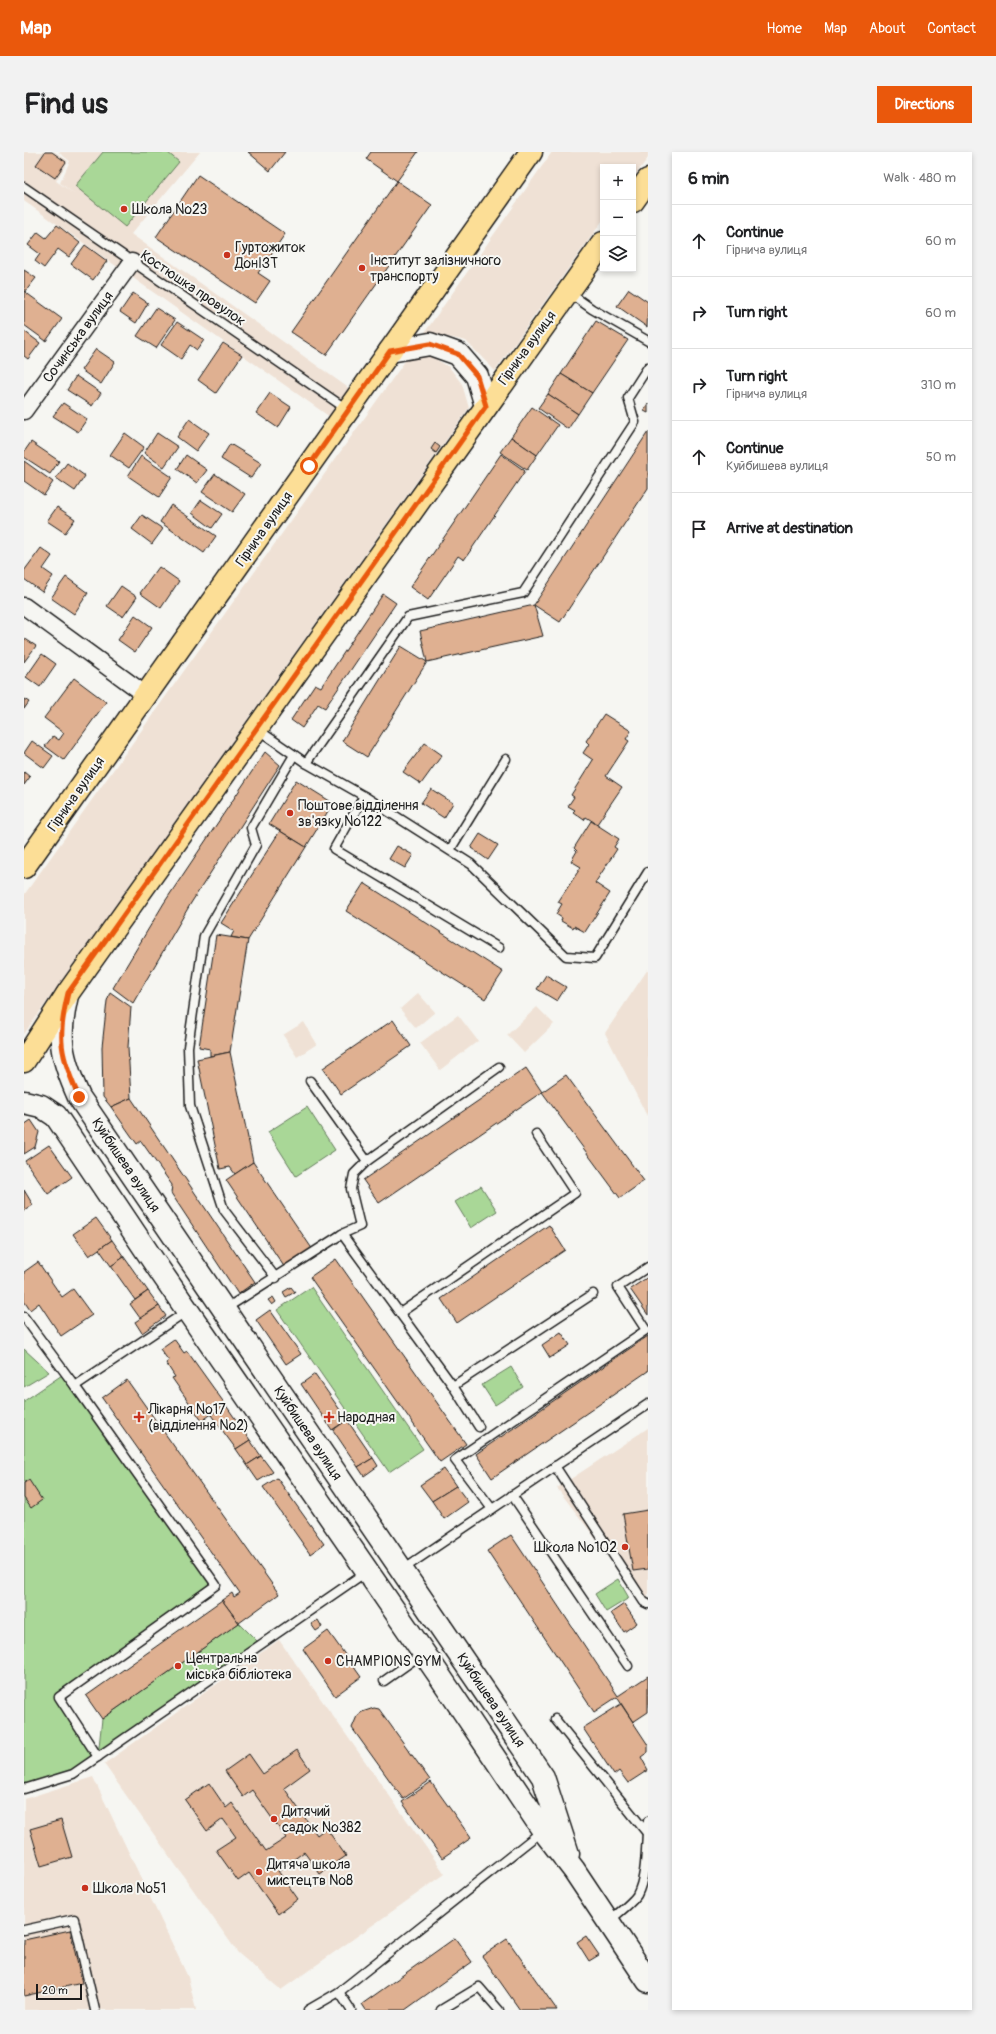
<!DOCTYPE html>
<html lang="en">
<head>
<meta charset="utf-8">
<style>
	:root { --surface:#fff; --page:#f2f2f2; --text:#202124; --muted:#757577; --line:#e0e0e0; --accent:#ea580c }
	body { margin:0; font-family:Pangolin,sans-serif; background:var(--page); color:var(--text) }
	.controls { position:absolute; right:12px; top:12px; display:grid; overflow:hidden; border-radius:0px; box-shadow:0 2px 6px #0003 }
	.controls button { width:36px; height:36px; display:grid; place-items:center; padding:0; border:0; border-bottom:1px solid var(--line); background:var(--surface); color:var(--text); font:20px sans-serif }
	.scale { position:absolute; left:12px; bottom:10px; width:46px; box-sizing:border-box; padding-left:4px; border:2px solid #1c1c1c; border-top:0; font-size:11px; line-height:14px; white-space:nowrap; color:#1c1c1c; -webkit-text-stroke:3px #f6f6f2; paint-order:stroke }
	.stop { position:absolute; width:12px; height:12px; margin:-9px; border:3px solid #ea580c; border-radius:50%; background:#fff }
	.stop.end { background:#ea580c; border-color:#fff; box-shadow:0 1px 4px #0008 }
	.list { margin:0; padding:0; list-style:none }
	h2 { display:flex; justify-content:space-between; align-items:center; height:52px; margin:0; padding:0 16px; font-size:17px }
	h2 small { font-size:13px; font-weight:400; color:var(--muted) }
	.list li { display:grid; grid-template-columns:26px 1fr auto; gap:12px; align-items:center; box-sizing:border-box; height:72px; padding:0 16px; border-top:1px solid var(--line) }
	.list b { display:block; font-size:15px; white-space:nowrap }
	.list p { margin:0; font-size:13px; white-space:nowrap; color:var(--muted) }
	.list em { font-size:13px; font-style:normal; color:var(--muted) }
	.icon { flex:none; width:22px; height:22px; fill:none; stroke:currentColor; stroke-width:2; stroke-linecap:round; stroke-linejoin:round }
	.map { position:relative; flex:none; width:624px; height:1858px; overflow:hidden; border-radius:0px }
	header { display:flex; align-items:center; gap:24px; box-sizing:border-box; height:56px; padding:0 20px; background:var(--accent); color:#fff }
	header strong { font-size:19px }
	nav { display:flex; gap:22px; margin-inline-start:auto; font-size:14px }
	.intro { display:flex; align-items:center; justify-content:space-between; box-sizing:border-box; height:96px; padding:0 24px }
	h1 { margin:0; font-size:28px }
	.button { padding:10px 18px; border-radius:0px; background:var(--accent); color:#fff; font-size:14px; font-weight:700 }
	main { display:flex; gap:24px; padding:0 24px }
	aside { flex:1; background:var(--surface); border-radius:0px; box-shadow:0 2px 6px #0003 }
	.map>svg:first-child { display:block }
	.built { fill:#efe1d5 }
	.green { fill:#a9d797; stroke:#627a5a }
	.building { fill:#dfb091; stroke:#1c1c1c }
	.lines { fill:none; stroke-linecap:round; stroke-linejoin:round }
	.service-casing { stroke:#1c1c1c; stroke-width:11 }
	.minor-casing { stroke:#1c1c1c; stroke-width:19 }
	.secondary-casing { stroke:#1c1c1c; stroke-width:25 }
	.primary-casing { stroke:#1c1c1c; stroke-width:25 }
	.service { stroke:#f6f6f2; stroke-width:8 }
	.minor { stroke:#f6f6f2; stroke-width:16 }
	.secondary { stroke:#f6f6f2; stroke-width:22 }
	.primary { stroke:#fcde96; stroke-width:22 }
	.route { stroke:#ea580c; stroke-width:5 }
	.poi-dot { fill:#c8321e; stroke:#f6f6f2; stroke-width:1.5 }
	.labels { text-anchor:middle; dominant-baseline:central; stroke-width:4; stroke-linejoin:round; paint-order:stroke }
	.poi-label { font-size:14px; fill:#1c1c1c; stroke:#f6f6f2; text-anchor:start }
	.street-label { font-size:14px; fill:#1c1c1c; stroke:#f6f6f2 }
</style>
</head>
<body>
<header>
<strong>Map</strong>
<nav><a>Home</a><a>Map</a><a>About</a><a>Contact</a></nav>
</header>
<div class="intro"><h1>Find us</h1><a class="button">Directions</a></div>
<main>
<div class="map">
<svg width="624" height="1858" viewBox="0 0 624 1858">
	<rect width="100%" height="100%" fill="#f6f6f2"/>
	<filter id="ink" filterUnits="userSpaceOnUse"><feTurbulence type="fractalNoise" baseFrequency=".025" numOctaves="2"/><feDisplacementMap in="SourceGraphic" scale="8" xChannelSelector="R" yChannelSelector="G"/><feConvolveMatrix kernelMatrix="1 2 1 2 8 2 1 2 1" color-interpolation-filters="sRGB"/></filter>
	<g filter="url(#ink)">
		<g class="built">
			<path d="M0 0H31L44 9 32 29 52 43 36 31 46 9 34 0H176L107 82 326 237 306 265 0 49Z"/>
			<path d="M528 0H624V6L609 26V15H579V68L471 219 442 189 401 180Z"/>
			<path d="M403 202 425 215 438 232 445 256 0 882V743L384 205Z"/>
			<path d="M624 817V966L581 881Z"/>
			<path d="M394 841 411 860 392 876 376 857Z"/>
			<path d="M513 855 530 872 500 901 483 883Z"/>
			<path d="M434 863 454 889 416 918 396 891Z"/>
			<path d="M280 870 293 892 273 905 259 883Z"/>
			<path d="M624 1276V1455L533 1336Z"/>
			<path d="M255 1488 421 1722 257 1838 214 1801 80 1612Z"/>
			<path d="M69 1625 164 1825 172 1858H0V1647Z"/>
		</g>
		<g class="green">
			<path d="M79 0H143L155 10 101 75 51 34Z"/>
			<path d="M283 955 311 998 272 1024 244 980Z"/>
			<path d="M457 1034 473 1059 447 1076 431 1050Z"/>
			<path d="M287 1135 399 1297 365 1320 253 1158Z"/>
			<path d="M0 1197 25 1220 0 1235Z"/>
			<path d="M487 1215 499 1235 471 1253 458 1233Z"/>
			<path d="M41 1221 192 1433 35 1545 74 1604 78 1567 215 1471 237 1493 49 1622 0 1637V1249Z"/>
			<path d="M594 1427 605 1446 582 1460 571 1442Z"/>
		</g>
		<g class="building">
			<path d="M21 0H28L42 10 31 26 12 13Z"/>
			<path d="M224 0H261L246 19Z"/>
			<path d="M347 0H394L373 29 342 7Z"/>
			<path d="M174 23 261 82 234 121 246 129 231 151 132 85Z"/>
			<path d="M373 29 408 53 302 203 267 180Z"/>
			<path d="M33 73 56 91 45 105 34 97 20 116 11 109 16 102 4 93 14 80 22 86Z"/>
			<path d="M61 93 83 109 69 128 47 112Z"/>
			<path d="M0 118 12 126 1 140 38 167 22 189 0 173Z"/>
			<path d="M605 137 624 150 623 175 593 154Z"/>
			<path d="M109 141 124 151 112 171 96 160Z"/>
			<path d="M132 156 151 168 132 196 113 184Z"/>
			<path d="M572 169 604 188 568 241 537 222Z"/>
			<path d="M153 170 180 188 173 198 166 193 157 207 137 193Z"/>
			<path d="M0 179 16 191 4 207 0 204Z"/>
			<path d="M199 191 218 203 192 241 174 228Z"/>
			<path d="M72 197 91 210 77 232 57 218Z"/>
			<path d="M537 222 568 241 554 262 524 242Z"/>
			<path d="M52 224 77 241 68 254 43 238Z"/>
			<path d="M246 241 267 255 254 276 232 261Z"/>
			<path d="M524 242 554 262 544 277 514 256Z"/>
			<path d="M39 251 63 267 54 280 29 264Z"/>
			<path d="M624 251V261L620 259Z"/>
			<path d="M508 255 534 273 513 303 487 285Z"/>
			<path d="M165 267 185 281 172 299 153 285Z"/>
			<path d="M624 280V336L536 470 510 453Z"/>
			<path d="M101 281 120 295 105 316 86 303Z"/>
			<path d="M133 281 154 295 140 315 120 301Z"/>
			<path d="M487 285 513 303 503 318 476 300Z"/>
			<path d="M7 290 35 309 26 322 0 305V300Z"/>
			<path d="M411 291 416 295 412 301 407 297Z"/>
			<path d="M206 292 237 311 227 326 197 307Z"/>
			<path d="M477 302 501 319 440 408 434 404 404 448 386 435Z"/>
			<path d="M162 303 183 318 173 331 153 317Z"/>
			<path d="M117 304 148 325 135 345 104 324Z"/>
			<path d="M0 309 29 330 20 343 0 329Z"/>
			<path d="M43 311 61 324 51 339 32 326Z"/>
			<path d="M191 322 221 342 208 360 178 340Z"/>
			<path d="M177 348 198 362 188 376 168 361Z"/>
			<path d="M147 353 192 384 180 401 136 370Z"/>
			<path d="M33 355 51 367 41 381 23 369Z"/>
			<path d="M118 363 139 377 128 392 108 377Z"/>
			<path d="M17 396 28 404 19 417 29 424 18 440 0 427V419Z"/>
			<path d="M135 415 155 429 137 456 116 441Z"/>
			<path d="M42 425 64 441 50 462 27 446Z"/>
			<path d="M97 434 113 445 99 465 83 454Z"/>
			<path d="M359 442 372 451 301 556 294 552 278 576 267 568 291 532 297 535Z"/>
			<path d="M510 453 519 484 403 510 396 479Z"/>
			<path d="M111 463 128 475 111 500 94 488Z"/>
			<path d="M0 486 12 494 0 510Z"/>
			<path d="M377 494 403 510 343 605 318 589Z"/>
			<path d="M18 502 32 512 16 535 2 525Z"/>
			<path d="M50 526 82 550 40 608 21 594 29 584 35 588 40 581 20 566Z"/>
			<path d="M0 547 5 550 0 557Z"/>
			<path d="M580 562 607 579 602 587 605 589 582 624 598 635 573 672 562 665 560 668 549 660 551 658 544 654 550 645 547 643 569 608 559 601 565 592 562 589Z"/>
			<path d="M8 589 29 604 20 616 0 601Z"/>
			<path d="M401 591 418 603 397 632 379 620Z"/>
			<path d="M241 600 256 613 167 751 109 851 89 836 140 751Z"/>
			<path d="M0 620 6 625 0 633Z"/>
			<path d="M272 628 309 651 282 695 245 672Z"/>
			<path d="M407 637 429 651 420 666 397 651Z"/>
			<path d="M567 669 595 687 590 695 593 697 571 731 586 741 561 780 550 774 549 776 537 769 538 766 532 762 538 752 534 750 557 715 547 709 553 699 550 696Z"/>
			<path d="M256 679 282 695 224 788 207 785 210 779 197 771Z"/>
			<path d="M456 682 474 693 464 708 447 696Z"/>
			<path d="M373 694 389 703 381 716 365 707Z"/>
			<path d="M340 731 479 820 461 847 322 759Z"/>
			<path d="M192 783 224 788 206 900 186 904V897L175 895Z"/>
			<path d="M522 823 542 835 533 849 513 837Z"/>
			<path d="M86 840 107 855 104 895 107 946 87 955 79 945 78 895 83 849Z"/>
			<path d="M369 868 387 894 317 942 299 916Z"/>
			<path d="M206 900 229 1010 211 1022 206 1015 196 1017 173 907Z"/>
			<path d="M502 916 518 940 355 1051 339 1028Z"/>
			<path d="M542 923 620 1029 596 1046 518 940Z"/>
			<path d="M107 946 231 1130 214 1142 147 1041 148 1033 117 989 113 992 87 955Z"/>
			<path d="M7 968 15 980 11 995 0 1002V973Z"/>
			<path d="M25 993 48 1025 24 1042 1 1009Z"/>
			<path d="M229 1010 289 1098 261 1116 202 1028Z"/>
			<path d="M0 1038 9 1053 0 1059Z"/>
			<path d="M72 1066 88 1088 65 1104 49 1082Z"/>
			<path d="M525 1073 541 1098 433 1171 417 1147Z"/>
			<path d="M88 1088 100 1105 87 1114 75 1097Z"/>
			<path d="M100 1105 124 1139 111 1148 87 1114Z"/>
			<path d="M312 1107 442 1292 416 1310 286 1125Z"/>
			<path d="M14 1110 38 1145 49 1137 68 1163 37 1184 15 1151 6 1158 0 1149V1120Z"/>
			<path d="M624 1125V1163L606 1137Z"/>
			<path d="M267 1135 271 1140 262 1145 259 1140Z"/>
			<path d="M124 1139 135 1154 116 1166 106 1152Z"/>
			<path d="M249 1145 252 1150 248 1153 244 1148Z"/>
			<path d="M135 1154 142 1164 118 1181 111 1170Z"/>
			<path d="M246 1158 277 1202 262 1212 232 1168Z"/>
			<path d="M537 1180 546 1193 526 1206 518 1193Z"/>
			<path d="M624 1184V1219L468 1326 452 1302Z"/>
			<path d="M150 1187 160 1201 163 1199 201 1252 178 1269 148 1226 151 1225 142 1211 145 1209 136 1197Z"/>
			<path d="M291 1222 323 1268 308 1278 277 1232Z"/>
			<path d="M103 1228 255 1442 215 1471 198 1448 208 1441 210 1445 216 1441 78 1246Z"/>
			<path d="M201 1252 226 1288 212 1297 187 1263Z"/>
			<path d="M323 1268 349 1306 334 1315 309 1278Z"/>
			<path d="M226 1288 237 1304 223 1313 212 1297Z"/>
			<path d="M237 1304 249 1320 234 1329 223 1313Z"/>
			<path d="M349 1306 354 1314 340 1324 334 1315Z"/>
			<path d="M420 1317 432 1334 408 1349 396 1333Z"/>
			<path d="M253 1326 300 1392 286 1402 239 1335Z"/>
			<path d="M5 1328 18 1348 7 1356 0 1346V1331Z"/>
			<path d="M432 1334 444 1350 420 1367 408 1349Z"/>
			<path d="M624 1358V1417L609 1419 599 1362Z"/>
			<path d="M487 1383 594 1544 624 1524V1560L609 1570 593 1545 570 1560 463 1399Z"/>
			<path d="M198 1448 215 1471 78 1567 62 1544Z"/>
			<path d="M600 1452 613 1471 600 1480 587 1461Z"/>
			<path d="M294 1468 298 1475 292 1479 287 1472Z"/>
			<path d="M304 1479 337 1525 311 1544 279 1497Z"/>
			<path d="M597 1552 624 1593V1600L617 1605 624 1618 604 1631 595 1619 590 1623 559 1576Z"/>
			<path d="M350 1556 355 1557 406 1628 379 1647 328 1576 333 1564 338 1560Z"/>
			<path d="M273 1598 286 1617 260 1636 293 1683 302 1676 322 1704 296 1722 280 1700 254 1719 274 1747 254 1762 225 1721 214 1729 192 1698 212 1685 199 1667 183 1679 161 1648 185 1631 202 1656 208 1651 242 1699 262 1686 228 1638 219 1645 201 1619 225 1602 239 1622Z"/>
			<path d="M407 1630 447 1686 418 1706 378 1650Z"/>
			<path d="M37 1668 48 1705 17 1714 6 1677Z"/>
			<path d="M46 1778 58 1831 0 1844V1788Z"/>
			<path d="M562 1784 575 1803 565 1809 553 1790Z"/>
			<path d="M431 1786 448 1810 381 1858H342L338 1852Z"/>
			<path d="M483 1787 533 1858H496L458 1804Z"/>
		</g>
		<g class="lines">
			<defs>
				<g id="service">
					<path d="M0 35 324 258"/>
					<path d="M544 140 568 157 624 189"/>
					<path d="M233 577 282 611 340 644 310 697 475 796"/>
					<path d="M282 611 384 465 499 441 611 270 604 246 624 215"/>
					<path d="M340 644 447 712 542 804 571 806 624 720"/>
					<path d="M426 698 482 607"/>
					<path d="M286 929 343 1009"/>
					<path d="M318 1082 336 1074 327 1037 330 1022 343 1009 475 915"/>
					<path d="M252 1126 200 1058 166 954 164 895 180 784 232 693 227 676 270 603"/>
					<path d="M201 1157 318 1082 429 1234 455 1275"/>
					<path d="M376 1161 551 1041 512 982"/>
					<path d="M0 1165 51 1234"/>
					<path d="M429 1234 569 1142"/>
					<path d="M531 1314 620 1450 624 1452"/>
					<path d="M488 1343 604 1514"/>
					<path d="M468 1357 431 1308 622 1178 594 1135 624 1115"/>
					<path d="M379 1417 624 1252"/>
					<path d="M360 1529 398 1502"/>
					<path d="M531 1567 623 1681"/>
					<path d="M74 1605 35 1545 192 1433 51 1234 163 1159"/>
					<path d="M0 1637 49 1622 342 1420"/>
					<path d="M585 1769C593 1762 608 1751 613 1743 624 1721 621 1693 624 1669"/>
					<path d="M0 1778 50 1767 71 1858"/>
					<path d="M315 1840 327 1858"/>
					<path d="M284 1858 315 1840 518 1679"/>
					<path d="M417 1858 455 1835 475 1858"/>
				</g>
				<g id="minor">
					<path d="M0 259 108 110"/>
					<path d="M0 454 122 543"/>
				</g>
				<g id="secondary">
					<path d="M366 199 406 192 434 202 453 224 462 254"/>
					<path d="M43 843C33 887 37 905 55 945L519 1625 544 1702"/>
					<path d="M0 950 17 954 32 964 130 1110 417 1526 519 1678 550 1718 624 1829"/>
				</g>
				<g id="primary">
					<path d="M609 49 624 28"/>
					<path d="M0 715 507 0"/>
					<path d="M0 909 44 841 579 91"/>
				</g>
			</defs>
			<use href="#service" class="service-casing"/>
			<use href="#minor" class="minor-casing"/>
			<use href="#secondary" class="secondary-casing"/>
			<use href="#primary" class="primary-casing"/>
			<use href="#service" class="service"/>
			<use href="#minor" class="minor"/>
			<use href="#secondary" class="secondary"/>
			<use href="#primary" class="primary"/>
		</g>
	</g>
	<g class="lines" filter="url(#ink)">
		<path class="route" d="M55 945C36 903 33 886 44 841L462 254 453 224 434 202 406 192 366 199 285 314"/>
	</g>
	<g class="poi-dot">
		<circle cx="100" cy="57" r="4"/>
		<circle cx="203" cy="103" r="4"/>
		<circle cx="338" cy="116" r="4"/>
		<circle cx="266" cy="661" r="4"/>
		<path d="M113 1259h4v4h4v4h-4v4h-4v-4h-4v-4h4z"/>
		<path d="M303 1259h4v4h4v4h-4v4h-4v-4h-4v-4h4z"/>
		<circle cx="601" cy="1395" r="4"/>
		<circle cx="304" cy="1509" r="4"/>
		<circle cx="154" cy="1514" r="4"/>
		<circle cx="250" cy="1667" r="4"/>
		<circle cx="235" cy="1720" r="4"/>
		<circle cx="61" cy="1736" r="4"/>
	</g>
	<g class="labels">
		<g class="poi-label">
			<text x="108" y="57">Школа №23</text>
			<text x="211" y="95">Гуртожиток<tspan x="211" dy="16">ДонІЗТ</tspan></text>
			<text x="346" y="108">Інститут залізничного<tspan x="346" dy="16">транспорту</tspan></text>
			<text x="274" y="653">Поштове відділення<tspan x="274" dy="16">зв'язку №122</tspan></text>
			<text x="124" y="1257">Лікарня №17<tspan x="124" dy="16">(відділення №2)</tspan></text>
			<text x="313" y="1265">Народная</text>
			<text x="593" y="1395" text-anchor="end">Школа №102</text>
			<text x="162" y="1506">Центральна<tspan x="162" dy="16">міська бібліотека</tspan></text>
			<text x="312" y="1509">CHAMPIONS GYM</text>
			<text x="258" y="1659">Дитячий<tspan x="258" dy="16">садок №382</tspan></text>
			<text x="243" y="1712">Дитяча школа<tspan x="243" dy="16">мистецтв №8</tspan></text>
			<text x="69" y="1736">Школа №51</text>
		</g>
		<g class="street-label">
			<text transform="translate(169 136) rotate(34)">Костюшка провулок</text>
			<text transform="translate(54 185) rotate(-54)">Сочинська вулиця</text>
			<text transform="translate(503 196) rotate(-54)">Гірнича вулиця</text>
			<text transform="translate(240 377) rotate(-55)">Гірнича вулиця</text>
			<text transform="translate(52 642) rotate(-55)">Гірнича вулиця</text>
			<text transform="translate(102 1013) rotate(56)">Куйбишева вулиця</text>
			<text transform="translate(284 1281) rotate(56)">Куйбишева вулиця</text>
			<text transform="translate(467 1548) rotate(56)">Куйбишева вулиця</text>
		</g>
	</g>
</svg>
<div class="controls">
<button>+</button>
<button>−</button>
<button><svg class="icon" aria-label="layers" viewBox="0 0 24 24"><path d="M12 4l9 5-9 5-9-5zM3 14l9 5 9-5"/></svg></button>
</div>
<div class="scale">20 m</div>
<div class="stop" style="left:285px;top:314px"></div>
<div class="stop end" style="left:55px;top:945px"></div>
</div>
<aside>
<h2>6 min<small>Walk · 480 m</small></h2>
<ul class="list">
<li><svg class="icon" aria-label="ahead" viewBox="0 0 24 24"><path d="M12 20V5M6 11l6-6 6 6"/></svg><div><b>Continue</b><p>Гірнича вулиця</p></div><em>60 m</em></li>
<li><svg class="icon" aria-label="right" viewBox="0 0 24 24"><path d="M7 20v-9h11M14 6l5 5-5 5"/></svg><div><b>Turn right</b></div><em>60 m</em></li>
<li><svg class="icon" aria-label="right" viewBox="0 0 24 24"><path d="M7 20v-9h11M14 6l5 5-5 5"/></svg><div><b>Turn right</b><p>Гірнича вулиця</p></div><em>310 m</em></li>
<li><svg class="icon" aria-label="ahead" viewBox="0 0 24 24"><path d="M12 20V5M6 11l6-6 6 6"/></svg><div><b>Continue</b><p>Куйбишева вулиця</p></div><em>50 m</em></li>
<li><svg class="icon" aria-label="arrive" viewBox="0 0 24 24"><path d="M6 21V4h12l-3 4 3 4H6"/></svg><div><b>Arrive at destination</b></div></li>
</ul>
</aside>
</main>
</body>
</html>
